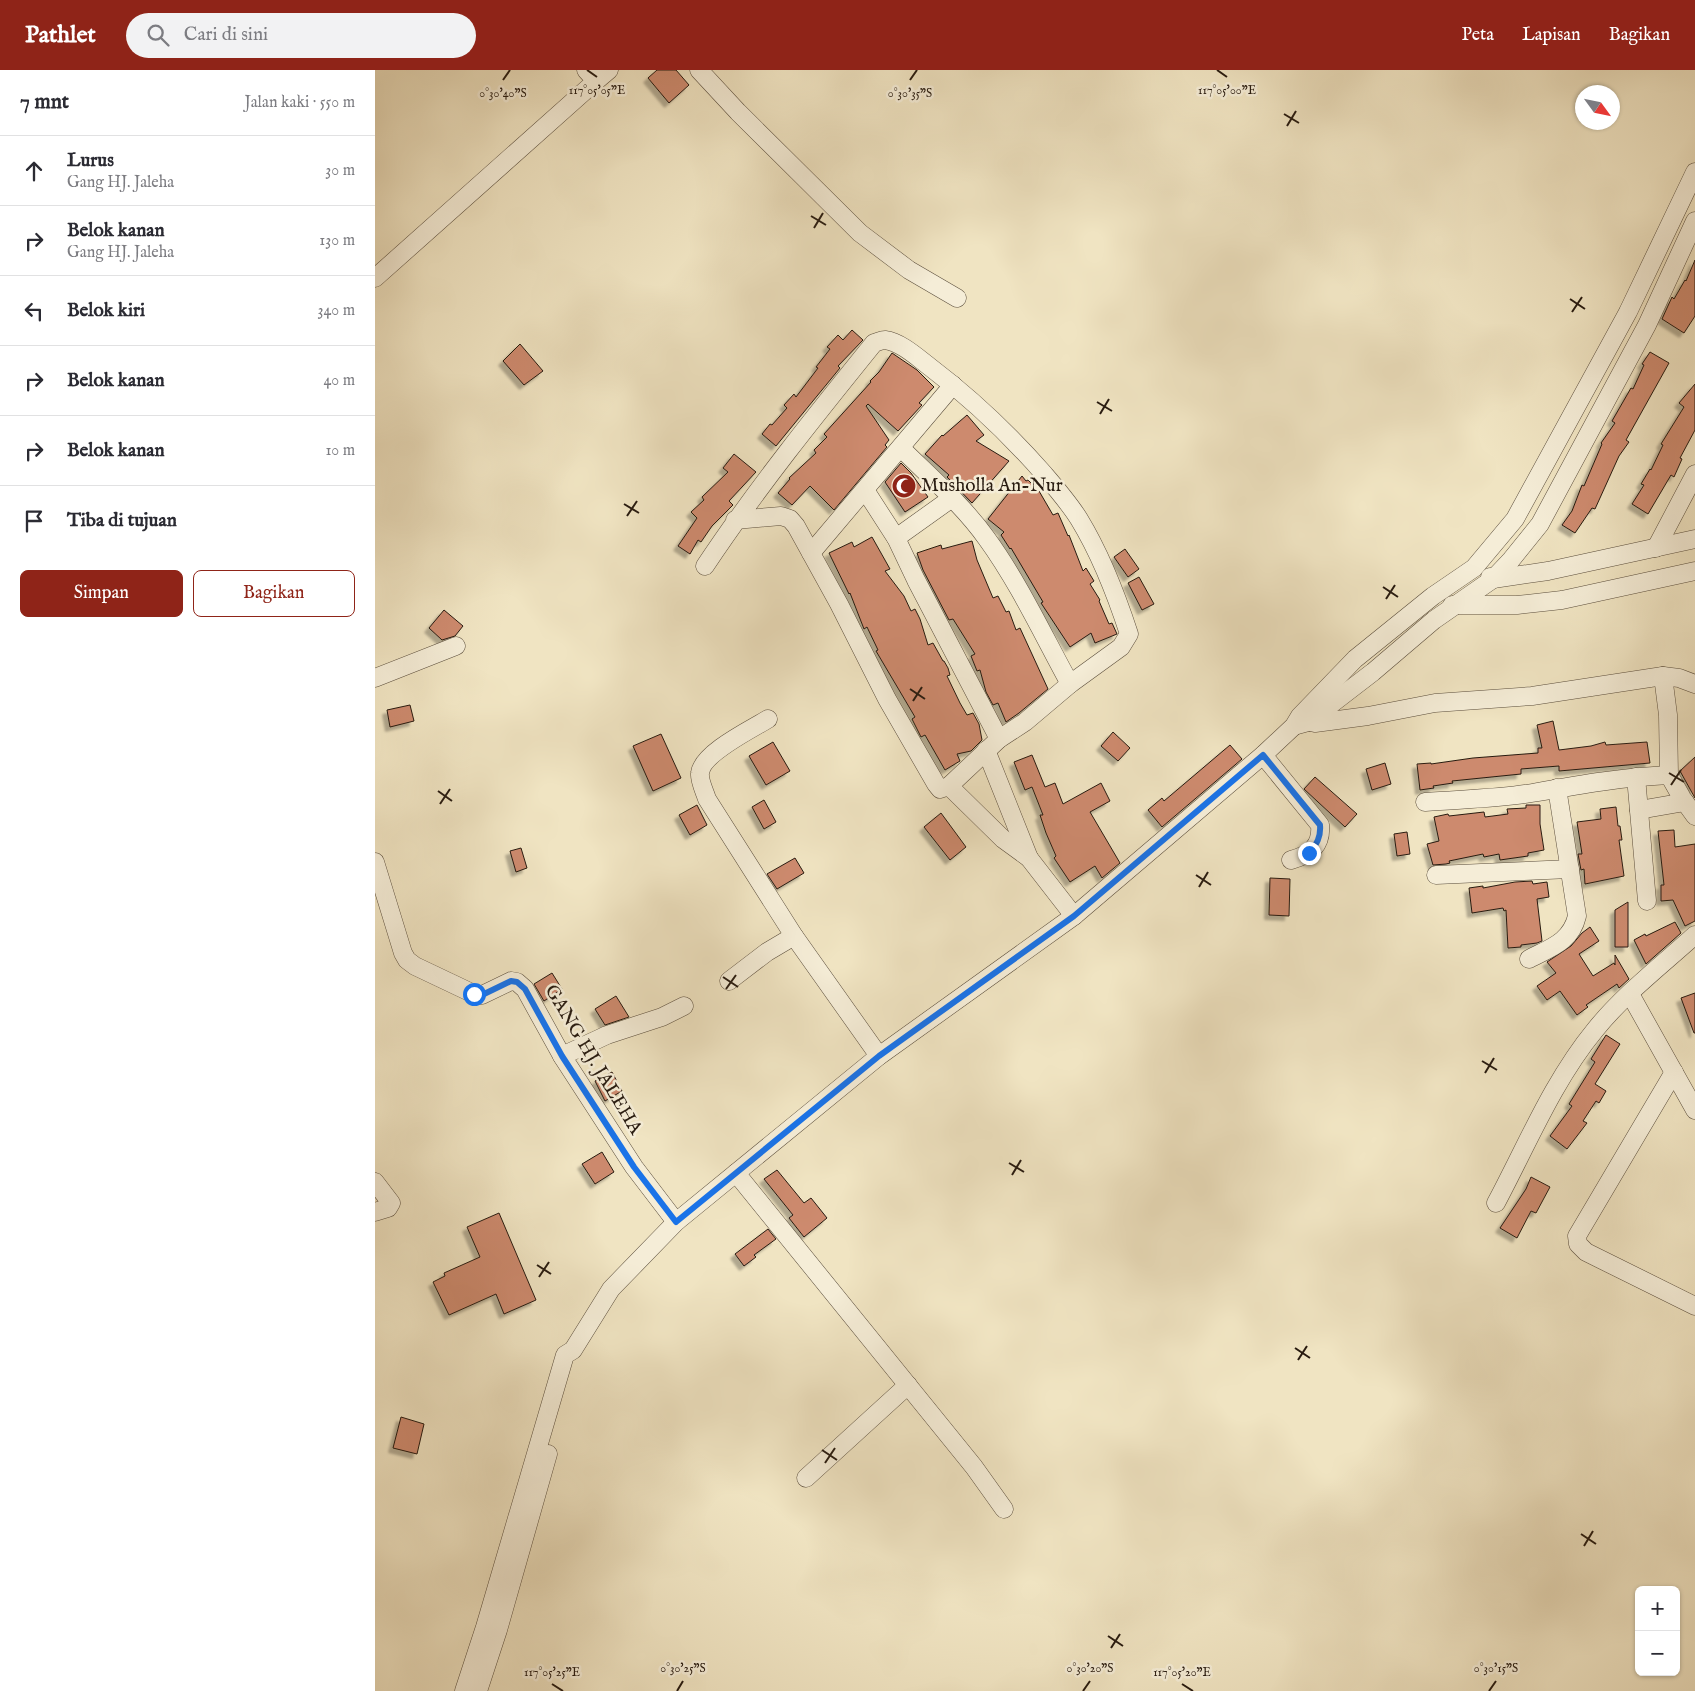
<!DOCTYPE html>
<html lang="id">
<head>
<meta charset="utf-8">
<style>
	:root { --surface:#fff; --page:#f2f2f3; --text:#2b2b33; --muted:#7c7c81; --line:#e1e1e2; --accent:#8f2418 }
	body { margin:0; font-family:"IM FELL English",serif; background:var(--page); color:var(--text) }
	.controls { position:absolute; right:15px; bottom:15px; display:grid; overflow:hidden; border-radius:8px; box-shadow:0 1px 4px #0004 }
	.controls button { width:45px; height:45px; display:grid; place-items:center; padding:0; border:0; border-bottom:1px solid var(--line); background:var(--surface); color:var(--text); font:25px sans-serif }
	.compass { position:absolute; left:1200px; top:15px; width:45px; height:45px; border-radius:50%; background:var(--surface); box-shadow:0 1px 4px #0004; rotate:123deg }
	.stop { position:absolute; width:15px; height:15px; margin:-11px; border:4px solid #1a73e8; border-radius:50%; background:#fff }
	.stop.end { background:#1a73e8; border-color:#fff; box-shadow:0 1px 5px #0008 }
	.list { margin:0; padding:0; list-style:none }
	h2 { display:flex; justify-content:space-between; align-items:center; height:65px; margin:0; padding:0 20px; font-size:21px }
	h2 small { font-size:16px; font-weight:400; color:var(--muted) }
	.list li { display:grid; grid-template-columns:32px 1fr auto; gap:15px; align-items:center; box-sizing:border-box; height:70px; padding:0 20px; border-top:1px solid var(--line) }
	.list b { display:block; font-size:19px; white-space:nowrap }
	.list p { margin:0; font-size:16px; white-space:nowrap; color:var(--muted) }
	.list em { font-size:16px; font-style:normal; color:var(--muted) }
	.actions { display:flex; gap:10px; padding:15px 20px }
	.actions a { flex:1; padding:11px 0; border:1px solid var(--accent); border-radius:8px; text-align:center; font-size:18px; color:var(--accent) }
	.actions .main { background:var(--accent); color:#fff }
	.icon { flex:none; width:28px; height:28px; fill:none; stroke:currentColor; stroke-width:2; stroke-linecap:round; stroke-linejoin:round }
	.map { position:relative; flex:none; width:1320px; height:1621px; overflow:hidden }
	header { display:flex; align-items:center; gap:30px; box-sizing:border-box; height:70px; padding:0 25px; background:var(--accent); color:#fff }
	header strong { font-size:24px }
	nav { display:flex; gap:28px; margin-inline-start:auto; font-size:18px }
	.search { width:350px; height:45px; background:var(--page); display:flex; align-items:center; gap:12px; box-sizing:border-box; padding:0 18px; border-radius:28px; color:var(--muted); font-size:19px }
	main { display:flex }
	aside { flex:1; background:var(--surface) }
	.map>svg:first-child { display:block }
	.building { fill:#cd8a6e; stroke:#281b10; filter:url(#shadow) }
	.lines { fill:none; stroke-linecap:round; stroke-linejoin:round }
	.minor-casing { stroke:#5a4d3c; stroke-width:19 }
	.minor { stroke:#f5edd7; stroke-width:18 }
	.route { stroke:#1a73e8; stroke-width:6 }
	.ticks { fill:none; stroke:#281b10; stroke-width:2 }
	.labels { text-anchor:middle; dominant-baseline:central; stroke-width:5; stroke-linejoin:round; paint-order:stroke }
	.poi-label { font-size:19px; fill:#281b10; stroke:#f5edd7; text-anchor:start }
	.street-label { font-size:19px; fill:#281b10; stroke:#f5edd7 }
	.ticks-label { font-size:12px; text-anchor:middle; fill:#281b10; stroke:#f5edd7; stroke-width:5; stroke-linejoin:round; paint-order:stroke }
</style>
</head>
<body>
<header>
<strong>Pathlet</strong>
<div class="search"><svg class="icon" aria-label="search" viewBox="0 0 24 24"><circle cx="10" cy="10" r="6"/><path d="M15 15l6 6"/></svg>Cari di sini</div>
<nav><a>Peta</a><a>Lapisan</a><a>Bagikan</a></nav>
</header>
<main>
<aside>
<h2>7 mnt<small>Jalan kaki · 550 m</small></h2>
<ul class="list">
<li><svg class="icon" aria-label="ahead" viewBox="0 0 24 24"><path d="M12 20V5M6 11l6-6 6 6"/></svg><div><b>Lurus</b><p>Gang HJ. Jaleha</p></div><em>30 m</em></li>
<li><svg class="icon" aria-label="right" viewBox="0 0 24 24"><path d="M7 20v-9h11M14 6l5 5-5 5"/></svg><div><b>Belok kanan</b><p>Gang HJ. Jaleha</p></div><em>130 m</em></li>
<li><svg class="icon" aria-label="left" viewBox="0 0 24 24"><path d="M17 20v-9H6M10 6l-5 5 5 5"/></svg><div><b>Belok kiri</b></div><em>340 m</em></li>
<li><svg class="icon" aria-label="right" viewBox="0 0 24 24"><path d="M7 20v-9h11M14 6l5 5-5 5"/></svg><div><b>Belok kanan</b></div><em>40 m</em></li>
<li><svg class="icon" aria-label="right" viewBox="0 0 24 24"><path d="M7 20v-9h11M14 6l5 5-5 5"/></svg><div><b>Belok kanan</b></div><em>10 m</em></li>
<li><svg class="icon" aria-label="arrive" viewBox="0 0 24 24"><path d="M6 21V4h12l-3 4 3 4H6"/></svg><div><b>Tiba di tujuan</b></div></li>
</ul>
<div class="actions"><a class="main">Simpan</a><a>Bagikan</a></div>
</aside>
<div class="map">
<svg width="1320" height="1621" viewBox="0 0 1320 1621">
	<defs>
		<filter id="shadow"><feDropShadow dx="-4.5" dy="4.5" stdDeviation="1" flood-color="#0004"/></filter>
	</defs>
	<rect width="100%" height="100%" fill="#f0e4c2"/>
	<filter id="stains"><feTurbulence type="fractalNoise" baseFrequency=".004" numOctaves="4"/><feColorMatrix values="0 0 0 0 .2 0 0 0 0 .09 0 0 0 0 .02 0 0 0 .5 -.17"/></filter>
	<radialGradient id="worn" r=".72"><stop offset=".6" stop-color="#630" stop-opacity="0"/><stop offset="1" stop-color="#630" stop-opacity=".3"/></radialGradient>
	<g class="building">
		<path d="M282 0H301L314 15 294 33 273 8Z"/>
		<path d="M1320 190V246L1309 263 1287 249 1297 227 1299 229 1310 210 1311 211Z"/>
		<path d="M477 260 488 270 463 296 465 298 401 376 387 364 395 354 397 355 412 338 409 335 419 324 421 327 443 298 441 297 455 279 452 277 463 265 468 270Z"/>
		<path d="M145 274 168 301 149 315 128 291Z"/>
		<path d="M1275 282 1294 293 1251 370 1254 372 1244 386 1220 439 1217 438 1200 463 1187 455 1197 441 1207 415 1209 416 1227 374 1226 373 1240 353 1237 351 1256 318 1258 319 1269 295 1267 294Z"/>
		<path d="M517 283 542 300 559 317 544 333 547 335 523 361 493 334 491 336 514 370 510 375 512 377 459 440 435 416 417 435 403 423 415 409 414 408 441 383 439 380 452 367 449 364 496 312 495 311 504 302Z"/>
		<path d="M1320 314V360L1305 388 1307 389 1299 407 1296 405 1273 444 1257 434 1269 415 1266 414 1275 399 1276 400 1288 375 1286 374 1309 337 1304 333Z"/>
		<path d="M592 345 609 365 601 371 634 391 597 433 572 407 574 405 550 384 567 365 568 366Z"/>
		<path d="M359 384 381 402 354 431 358 435 337 456 326 472 323 470 315 484 303 476 322 448 316 442 329 430 327 427 353 402 348 398Z"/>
		<path d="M526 393 536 403 553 427 530 442 510 412Z"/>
		<path d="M647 406 651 411 653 410 664 421 678 445 683 443 693 466 694 465 708 501 711 498 719 511 715 514 725 530 724 531 734 554 737 553 742 564 720 573 716 563 695 577 666 533 668 532 636 478 635 479 626 465 629 462 613 449Z"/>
		<path d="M497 467 515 499 510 501 529 526 536 541 540 539 545 549 553 575 558 573 568 591H569L573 598 575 605 572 606 585 633 592 645 598 643 604 654 607 670 596 681 582 684 585 691 570 700 550 665 546 667 537 649 540 647 501 581 503 580 492 557 489 559 475 523 474 524 454 483 477 472 479 477Z"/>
		<path d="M597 471 602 490 618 528 623 526 631 542 634 541 641 560 645 558 673 619 644 643 631 652 623 633 618 635 611 622 605 600 602 601 596 586 600 584 578 549 574 550 548 500 542 483 566 475 567 479Z"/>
		<path d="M750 479 764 499 753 507 739 487Z"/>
		<path d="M764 507 779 534 767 540 753 513Z"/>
		<path d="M69 540 88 556 80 566 67 570 54 558Z"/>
		<path d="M35 635 39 651 15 657 12 640Z"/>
		<path d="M1178 651 1184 680 1216 676 1230 672 1231 675 1272 672 1275 693 1184 701V696L1146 699V704L1077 711 1078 713 1058 716 1059 718 1045 720 1042 694 1056 693V694L1098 688 1163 683V678H1167L1162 655Z"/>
		<path d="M738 662 755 678 743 691 726 676Z"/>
		<path d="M286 664 306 708 278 721 258 676Z"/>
		<path d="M398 672 415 701 391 715 374 686Z"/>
		<path d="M855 675 867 689 787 757 773 740 787 728 789 731Z"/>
		<path d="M657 685 670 717 680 713 688 734 726 713 735 731 715 742 745 793 727 808 720 796 695 812 679 788 681 786 671 763 665 745H668L657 717 650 720 639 692Z"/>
		<path d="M1320 687V728L1305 701Z"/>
		<path d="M1010 693 1016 714 997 720 991 699Z"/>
		<path d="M940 707 982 744 970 757 929 719Z"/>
		<path d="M389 730 401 752 389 759 377 737Z"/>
		<path d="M322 735 332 755 315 765 304 745Z"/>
		<path d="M1151 735H1165V754L1169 780 1153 783V786L1125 790 1124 784 1109 787 1108 784 1074 791 1075 793 1071 794 1058 795 1052 774 1064 771 1059 747 1073 744 1074 746 1109 742 1110 747 1133 744 1132 739 1151 738Z"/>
		<path d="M1241 737 1243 756H1245L1247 770H1244L1249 806 1210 814 1209 799 1206 800 1203 784H1207L1202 752 1226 749 1225 739Z"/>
		<path d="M566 743 591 777 575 790 549 757Z"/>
		<path d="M1299 760 1300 777 1320 774V851L1310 856 1298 830 1286 831V815H1289L1283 761Z"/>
		<path d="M1032 762 1035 784 1022 786 1019 764Z"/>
		<path d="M146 778 152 798 141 802 135 781Z"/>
		<path d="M420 788 429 803 402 819 392 804Z"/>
		<path d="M895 808 915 809 914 846 894 845Z"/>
		<path d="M1157 811 1158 814 1172 812 1174 827 1162 829 1167 871 1162 873 1146 875V877L1133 878 1131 840 1129 841 1128 838 1097 843 1094 818 1108 816V818L1140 812Z"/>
		<path d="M1253 832V877H1240V840Z"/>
		<path d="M1300 852 1306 863 1271 894 1259 870 1270 864 1271 866Z"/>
		<path d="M1215 857 1224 871 1204 884 1218 906 1239 893 1240 895V885L1254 909 1244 918 1242 914 1211 935 1213 937 1202 945 1185 921 1172 930 1162 916 1181 903 1172 892 1196 876 1207 863Z"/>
		<path d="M177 903 187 919 169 931 159 914Z"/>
		<path d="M1320 923V963H1319L1306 928Z"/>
		<path d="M241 926 254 947 230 955 220 939Z"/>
		<path d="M1231 965 1245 974 1220 1014 1231 1021 1224 1033 1221 1031 1208 1051 1212 1053 1192 1079 1175 1066 1197 1036 1194 1034 1220 992 1216 989Z"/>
		<path d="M237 1002 247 1021 230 1031 220 1011Z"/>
		<path d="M227 1082 239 1102 220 1114 207 1094Z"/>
		<path d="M402 1100 429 1133 436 1128 452 1148 429 1167 414 1148 418 1145 389 1109Z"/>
		<path d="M1156 1107 1175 1117 1161 1143 1156 1141 1142 1168 1125 1158 1151 1119Z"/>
		<path d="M124 1143 161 1230 129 1244 121 1224 74 1245 58 1212 70 1206 69 1203 105 1187 92 1157Z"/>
		<path d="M393 1159 401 1169 379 1185 381 1187 369 1196 360 1184Z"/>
		<path d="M26 1347 49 1354 42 1384 18 1378Z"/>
	</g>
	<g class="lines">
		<defs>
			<g id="minor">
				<path d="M324 0 363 42 485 163 534 200 582 228"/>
				<path d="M221 11 234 0"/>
				<path d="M0 208 221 11 211 0"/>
				<path d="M526 378C555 407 588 435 612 469 644 513 669 567 695 614"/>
				<path d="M490 420 521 468 541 510 624 669"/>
				<path d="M521 468 577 428"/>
				<path d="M1281 478 1320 404"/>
				<path d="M436 483 578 315"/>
				<path d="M330 496C382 418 440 346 499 273 503 272 506 270 510 270 526 272 543 288 555 297 597 329 634 364 669 404 681 418 694 433 704 449 726 485 741 524 754 564L746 577 695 614 650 652 624 669 574 716 565 719 561 714 512 629 464 534 421 456 415 449 406 446 360 450"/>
				<path d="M1115 507 1118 509 1173 501 1320 469"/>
				<path d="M1077 535H1142L1187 530 1320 501"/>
				<path d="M1288 606 1293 645 1294 705 1307 728 1320 746"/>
				<path d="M0 608 81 576"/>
				<path d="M393 649C377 659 327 683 325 703 324 711 330 722 332 729L419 866 504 986"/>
				<path d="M931 651 940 653 993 646 1060 633 1157 626 1288 606 1304 608 1320 614"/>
				<path d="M922 655 933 652 998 602 1059 550 1118 509 1136 490 1165 454 1272 255 1320 151"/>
				<path d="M611 680 654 788"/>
				<path d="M888 685 945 755C947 776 935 785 916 790"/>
				<path d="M1261 707 1272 831"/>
				<path d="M574 716 628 769 654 788 699 846"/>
				<path d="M1050 732C1085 729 1122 729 1157 723 1203 715 1248 707 1294 705"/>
				<path d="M1264 740 1310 732"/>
				<path d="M0 792 28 883 32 890 40 896 99 924 107 925 136 911 142 912 150 919 187 986 259 1097 301 1152"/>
				<path d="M1061 805 1195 799"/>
				<path d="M1154 889C1175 878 1196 872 1202 846L1182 718"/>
				<path d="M354 911 392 882 419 866"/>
				<path d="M1255 924 1320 1040"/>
				<path d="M187 986 232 965 287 947 309 936"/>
				<path d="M1299 1002 1202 1166 1203 1174 1211 1182 1320 1236"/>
				<path d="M361 1103 599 1397 629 1439"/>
				<path d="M0 1112 16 1133 13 1138 0 1142"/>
				<path d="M1121 1133C1152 1075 1178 1011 1220 960 1248 925 1287 895 1320 865"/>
				<path d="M431 1408 533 1315"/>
				<path d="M89 1621 110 1557 190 1285 198 1280 236 1219 301 1152 504 986 699 846 888 685 919 656 925 646 980 589 1058 526 1099 498 1140 449 1253 242 1320 102"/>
				<path d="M103 1621 123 1560 173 1384"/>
			</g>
		</defs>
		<use href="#minor" class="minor-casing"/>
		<use href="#minor" class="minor"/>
	</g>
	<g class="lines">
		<path class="route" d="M99 924 107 925 136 911 142 912 150 919 187 986 259 1097 301 1152 504 986 699 846 888 685 945 755C946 767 942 774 934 783"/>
	</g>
	<path class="ticks" d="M212 0 222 7M842 0 852 7M128 10 135 0M535 10 542 0M909 44 924 53M912 56 921 41M436 146 451 155M439 158 448 143M1195 229 1210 239M1197 242 1207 227M722 332 737 341M725 344 734 329M249 434 264 443M252 446 262 431M1008 517 1023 527M1011 529 1020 515M535 619 550 629M538 631 547 617M1294 703 1309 712M1296 715 1306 700M63 721 77 731M65 734 75 719M821 805 836 815M824 817 833 802M348 907 363 917M351 919 361 905M1107 991 1122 1000M1110 1003 1119 988M634 1093 649 1102M637 1105 646 1090M162 1195 176 1204M164 1207 174 1192M920 1278 935 1288M923 1290 932 1276M447 1380 462 1390M450 1393 460 1378M1206 1464 1221 1474M1209 1476 1218 1461M733 1566 748 1576M736 1578 745 1564M177 1614 188 1621M807 1614 818 1621M302 1621 308 1611M708 1621 715 1611M1114 1621 1121 1611"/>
	<defs>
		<symbol id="mosque-disc" viewBox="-11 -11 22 22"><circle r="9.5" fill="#8f2418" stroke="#f5edd7"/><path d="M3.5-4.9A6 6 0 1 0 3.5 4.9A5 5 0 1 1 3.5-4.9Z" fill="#fff"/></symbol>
	</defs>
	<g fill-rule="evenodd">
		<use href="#mosque-disc" x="515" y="402" width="28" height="28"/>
	</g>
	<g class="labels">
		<g class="poi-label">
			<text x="546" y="416">Musholla An-Nur</text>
		</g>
		<g class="street-label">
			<text transform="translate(218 990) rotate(59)">GANG HJ. JALEHA</text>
		</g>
	</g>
	<g class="ticks-label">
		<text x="222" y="24">117°05'05"E</text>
		<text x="852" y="24">117°05'00"E</text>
		<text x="128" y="27">0°30'40"S</text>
		<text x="535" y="27">0°30'35"S</text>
		<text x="308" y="1602">0°30'25"S</text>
		<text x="715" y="1602">0°30'20"S</text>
		<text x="1121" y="1602">0°30'15"S</text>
		<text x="177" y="1606">117°05'25"E</text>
		<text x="807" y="1606">117°05'20"E</text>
	</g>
	<rect width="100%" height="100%" filter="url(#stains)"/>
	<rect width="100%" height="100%" fill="url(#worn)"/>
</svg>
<div class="controls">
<button>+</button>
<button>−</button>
</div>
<svg class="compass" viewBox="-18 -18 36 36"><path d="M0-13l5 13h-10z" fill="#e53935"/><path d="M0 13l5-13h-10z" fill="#7c7c81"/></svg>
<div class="stop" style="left:99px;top:924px"></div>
<div class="stop end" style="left:934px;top:783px"></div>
</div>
</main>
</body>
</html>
